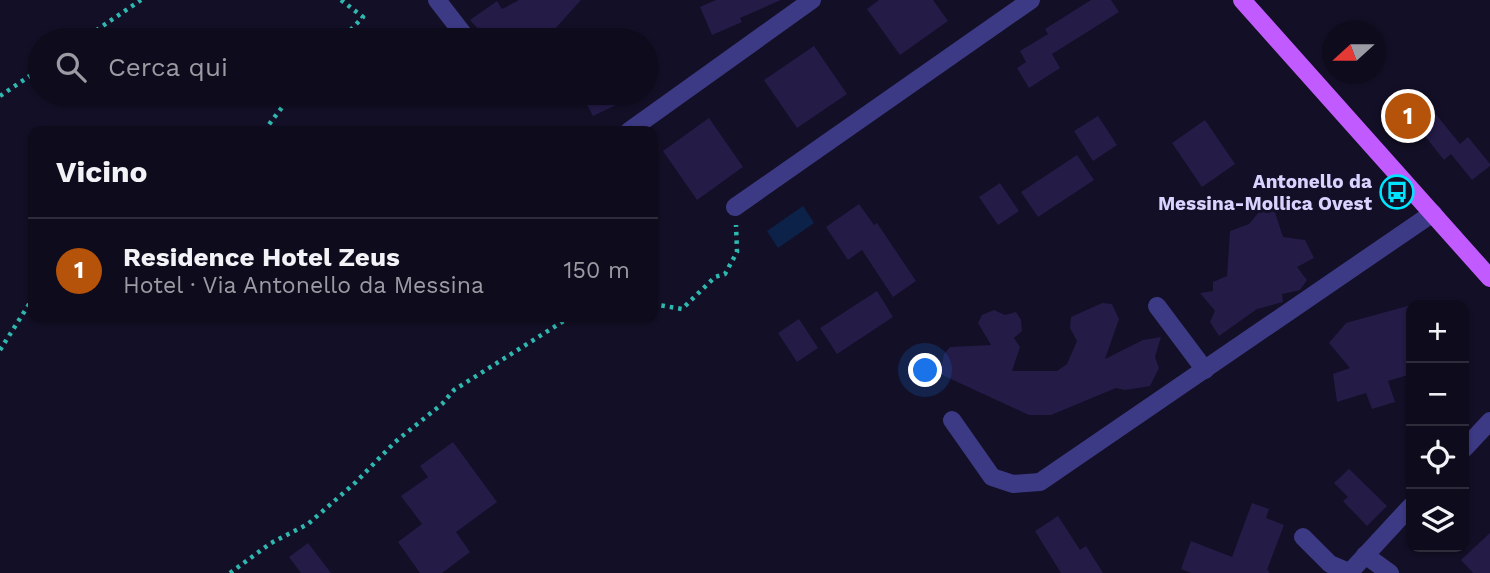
<!DOCTYPE html>
<html lang="it">
<head>
<meta charset="utf-8">
<style>
	:root { --surface:#0e0b1c; --page:#171425; --text:#f1f3f6; --muted:#9b9ba3; --line:#2e2b3b; --accent:#b45309 }
	body { margin:0; font-family:"Work Sans",sans-serif; background:var(--page); color:var(--text) }
	.controls { position:absolute; right:21px; bottom:21px; display:grid; overflow:hidden; border-radius:14px; box-shadow:0 2px 5px #0004 }
	.controls button { width:63px; height:63px; display:grid; place-items:center; padding:0; border:0; border-bottom:2px solid var(--line); background:var(--surface); color:var(--text); font:35px sans-serif }
	.compass { position:absolute; left:1322px; top:21px; width:63px; height:63px; border-radius:50%; background:var(--surface); box-shadow:0 2px 5px #0004; rotate:249deg }
	.you { position:absolute; left:926px; top:371px; width:24px; height:24px; margin:-18px; border:5px solid #fff; border-radius:50%; background:#1a73e8; box-shadow:0 0 0 10px #1a73e833 }
	.badge { display:grid; place-items:center; width:46px; height:46px; border-radius:50%; background:var(--accent); color:#fff; font-size:23px; font-weight:700 }
	.pin { position:absolute; translate:-50% -50%; border:4px solid #fff; box-shadow:0 2px 7px #0006 }
	.list { margin:0; padding:0; list-style:none }
	h2 { display:flex; justify-content:space-between; align-items:center; height:91px; margin:0; padding:0 28px; font-size:30px }
	h2 small { font-size:23px; font-weight:400; color:var(--muted) }
	.list li { display:grid; grid-template-columns:46px 1fr auto; gap:21px; align-items:center; box-sizing:border-box; height:105px; padding:0 28px; border-top:2px solid var(--line) }
	.list b { display:block; font-size:26px; white-space:nowrap }
	.list p { margin:0; font-size:23px; white-space:nowrap; color:var(--muted) }
	.list em { font-size:23px; font-style:normal; color:var(--muted) }
	.icon { flex:none; width:38px; height:38px; fill:none; stroke:currentColor; stroke-width:2; stroke-linecap:round; stroke-linejoin:round }
	.map { position:relative; flex:none; width:1490px; height:573px; overflow:hidden }
	.search { position:absolute; background:var(--surface); box-shadow:0 2px 5px #0004; left:28px; top:28px; width:630px; height:77px; display:flex; align-items:center; gap:18px; box-sizing:border-box; padding:0 24px; border-radius:38px; color:var(--muted); font-size:26px }
	.panel { position:absolute; background:var(--surface); box-shadow:0 2px 5px #0004; left:28px; top:126px; width:630px; height:196px; border-radius:14px }
	.map>svg:first-child { display:block }
	.water { fill:#0c2248 }
	.building { fill:#241b47 }
	.lines { fill:none; stroke-linecap:round; stroke-linejoin:round }
	.path { stroke:#2fb8b0; stroke-width:4.5; stroke-dasharray:3.5 5; stroke-linecap:butt }
	.minor { stroke:#3d3a85; stroke-width:18 }
	.major { stroke:#c25bff; stroke-width:18 }
	.labels { text-anchor:middle; dominant-baseline:central; stroke-width:6; stroke-linejoin:round; paint-order:stroke }
	.poi-label { font-size:19px; font-weight:bold; fill:#d9d4ff; stroke:#130f26; text-anchor:end }
</style>
</head>
<body>
<div class="map">
<svg width="1490" height="573" viewBox="0 0 1490 573">
	<rect width="100%" height="100%" fill="#130f26"/>
	<path class="water" d="M803 206 814 223 778 248 767 231Z"/>
	<g class="building">
		<path d="M519 0H581L553 31 536 40H521L515 29 497 40H488L470 20 497 1 502 9Z"/>
		<path d="M716 0H781L740 18 742 22 712 35 700 7Z"/>
		<path d="M879 0H933L948 21 900 55 867 9Z"/>
		<path d="M1091 0H1111L1119 12 1052 54 1060 68 1029 88 1017 68 1026 62 1020 51 1048 34 1045 29Z"/>
		<path d="M814 46 847 94 797 128 764 80Z"/>
		<path d="M581 93H641L593 116Z"/>
		<path d="M1434 112 1460 144 1468 137 1490 164V166L1472 180 1451 154 1444 160 1417 126Z"/>
		<path d="M1098 116 1117 145 1093 161 1074 131Z"/>
		<path d="M709 118 743 167 697 200 663 151Z"/>
		<path d="M1205 120 1235 164 1202 187 1172 143Z"/>
		<path d="M1077 155 1094 180 1038 217 1021 192Z"/>
		<path d="M1000 183 1019 211 998 225 979 197Z"/>
		<path d="M859 204 874 225 877 223 916 281 893 297 862 250 848 260 826 227Z"/>
		<path d="M1274 209 1283 237 1305 240 1314 258 1297 267 1307 280 1300 290 1282 294 1283 302 1257 309 1219 336 1210 322 1215 311 1200 293 1213 291V282L1227 276 1230 231 1249 224 1259 212Z"/>
		<path d="M877 291 893 317 837 354 820 328Z"/>
		<path d="M1102 303 1112 304 1119 319 1105 359 1143 340 1161 337 1155 357 1159 368 1150 386 1125 390 1116 388 1051 415H1029L940 374 944 354 950 347 991 345 978 323 982 315 994 310 1005 315 1016 312 1021 320 1022 331 1014 338 1020 347 1012 371H1057L1067 364 1077 341 1070 328 1071 317Z"/>
		<path d="M1411 305V374L1388 381 1395 402 1372 409 1366 393 1337 402 1333 374 1350 368 1329 343 1346 323Z"/>
		<path d="M799 319 818 348 797 362 778 333Z"/>
		<path d="M453 442 497 502 456 532 470 552 442 573H420L398 542 422 524 401 496 428 477 420 466Z"/>
		<path d="M1349 469 1387 506 1367 526 1343 501 1348 497 1334 483Z"/>
		<path d="M1252 503 1269 509 1266 518 1284 525 1267 570 1269 571V573H1191L1181 569 1191 541 1232 557Z"/>
		<path d="M1058 516 1080 550 1086 546 1103 573H1061L1035 531Z"/>
		<path d="M1490 533V573H1473L1461 560Z"/>
		<path d="M308 543 331 573H301L289 557Z"/>
	</g>
	<g class="lines">
		<g class="path">
			<path d="M341 0 363 17 341 40"/>
			<path d="M82 40 141 0"/>
			<path d="M0 96 40 69"/>
			<path d="M264 131 293 93"/>
			<path d="M653 304 682 309 715 277 725 274 737 252 736 225"/>
			<path d="M0 350 33 298"/>
			<path d="M230 573 271 543 308 524 356 482 395 442 442 404 454 390 570 317"/>
		</g>
		<g class="minor">
			<path d="M437 0 468 40"/>
			<path d="M629 131 812 0"/>
			<path d="M735 207 1031 0"/>
			<path d="M1157 306 1205 370"/>
			<path d="M952 420 992 477 1013 484 1040 482 1433 213"/>
			<path d="M1464 449 1490 421"/>
			<path d="M1303 537 1330 564 1349 572"/>
			<path d="M1365 555 1390 573"/>
			<path d="M1349 573 1411 506"/>
		</g>
		<path class="major" d="M1242 0 1490 278"/>
	</g>
	<defs>
		<symbol id="bus-ring" viewBox="-11 -11 22 22"><circle r="9.5" fill="#130f26" stroke="#00e5ff" stroke-width="1.5"/><path d="M-5-6H5V4H4V6H2V4H-2V6H-4V4H-5ZM-3.5-4V0h7V-4ZM-3.5 1.2v1.5H-2V1.2ZM2 1.2v1.5H3.5V1.2Z" fill="#00e5ff"/></symbol>
	</defs>
	<g fill-rule="evenodd">
		<use href="#bus-ring" x="1378" y="173" width="38" height="38"/>
	</g>
	<g class="labels">
		<g class="poi-label">
			<text x="1372" y="181">Antonello da<tspan x="1372" dy="22">Messina-Mollica Ovest</tspan></text>
		</g>
	</g>
</svg>
<div class="controls">
<button>+</button>
<button>−</button>
<button><svg class="icon" aria-label="locate" viewBox="0 0 24 24"><circle cx="12" cy="12" r="6"/><path d="M12 2v4M12 18v4M2 12h4M18 12h4"/></svg></button>
<button><svg class="icon" aria-label="layers" viewBox="0 0 24 24"><path d="M12 4l9 5-9 5-9-5zM3 14l9 5 9-5"/></svg></button>
</div>
<svg class="compass" viewBox="-18 -18 36 36"><path d="M0-13l5 13h-10z" fill="#e53935"/><path d="M0 13l5-13h-10z" fill="#9b9ba3"/></svg>
<div class="you"></div>
<div class="pin badge" style="left:1408px;top:116px">1</div>
<div class="search"><svg class="icon" aria-label="search" viewBox="0 0 24 24"><circle cx="10" cy="10" r="6"/><path d="M15 15l6 6"/></svg>Cerca qui</div>
<section class="panel">
<h2>Vicino<small></small></h2>
<ul class="list">
<li><span class="badge">1</span><div><b>Residence Hotel Zeus</b><p>Hotel · Via Antonello da Messina</p></div><em>150 m</em></li>
</ul>
</section>
</div>
</body>
</html>
